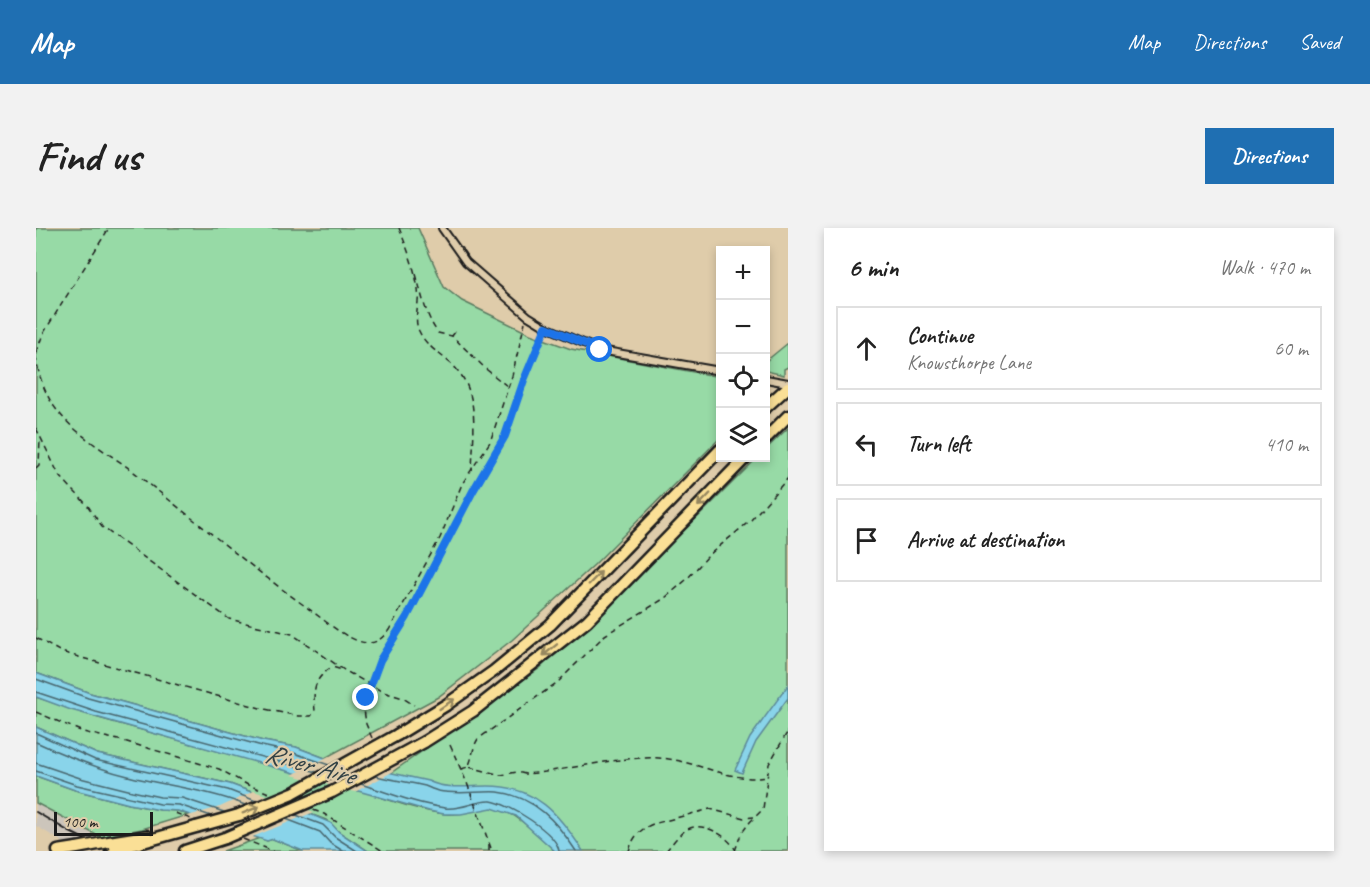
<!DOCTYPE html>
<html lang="en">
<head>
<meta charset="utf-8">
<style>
	:root { --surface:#fff; --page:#f2f2f2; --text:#222; --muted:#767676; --line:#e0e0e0; --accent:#1f6fb2 }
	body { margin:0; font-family:Caveat,sans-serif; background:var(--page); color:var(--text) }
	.controls { position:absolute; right:18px; top:18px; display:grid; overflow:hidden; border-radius:0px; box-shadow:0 3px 9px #0003 }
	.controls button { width:54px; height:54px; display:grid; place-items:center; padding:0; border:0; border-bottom:2px solid var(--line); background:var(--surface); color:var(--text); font:30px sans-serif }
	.scale { position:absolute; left:18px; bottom:15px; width:99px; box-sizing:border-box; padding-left:6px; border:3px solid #1c1c1c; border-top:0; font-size:16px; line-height:21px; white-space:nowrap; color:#1c1c1c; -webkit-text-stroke:4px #dfccaa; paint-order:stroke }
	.stop { position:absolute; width:18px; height:18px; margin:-14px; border:4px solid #1a73e8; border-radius:50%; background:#fff }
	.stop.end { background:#1a73e8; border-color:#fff; box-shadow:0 2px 6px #0008 }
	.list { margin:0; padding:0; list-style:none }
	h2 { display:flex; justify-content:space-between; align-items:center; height:78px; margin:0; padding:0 24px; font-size:26px }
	h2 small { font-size:20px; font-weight:400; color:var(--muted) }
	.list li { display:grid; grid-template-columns:39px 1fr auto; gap:18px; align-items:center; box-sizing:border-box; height:84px; margin:0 12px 12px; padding:0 12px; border:2px solid var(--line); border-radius:0px }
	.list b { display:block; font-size:22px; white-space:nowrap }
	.list p { margin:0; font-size:20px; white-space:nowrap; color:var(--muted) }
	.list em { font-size:20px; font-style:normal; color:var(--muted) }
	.icon { flex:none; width:33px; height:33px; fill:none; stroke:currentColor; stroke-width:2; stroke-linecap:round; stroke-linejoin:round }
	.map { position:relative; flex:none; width:752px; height:623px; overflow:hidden; border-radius:0px }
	header { display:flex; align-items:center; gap:36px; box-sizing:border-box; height:84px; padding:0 30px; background:var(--accent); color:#fff }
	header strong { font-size:28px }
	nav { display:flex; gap:33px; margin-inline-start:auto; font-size:21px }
	.intro { display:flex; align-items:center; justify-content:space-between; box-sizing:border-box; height:144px; padding:0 36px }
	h1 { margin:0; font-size:42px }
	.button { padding:15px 27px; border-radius:0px; background:var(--accent); color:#fff; font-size:21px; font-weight:700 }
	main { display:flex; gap:36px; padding:0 36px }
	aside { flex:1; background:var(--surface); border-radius:0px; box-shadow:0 3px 9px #0003 }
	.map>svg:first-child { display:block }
	.built { fill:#ccc5bb }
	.green { fill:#97daa6; stroke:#5a7b61; stroke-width:1.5 }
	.water { fill:#89d4ea; stroke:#5d8a98; stroke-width:1.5 }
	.pier { fill:#dfccaa }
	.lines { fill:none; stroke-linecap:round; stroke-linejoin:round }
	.shore { stroke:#48666e; stroke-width:1.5 }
	.street-casing { stroke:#1c1c1c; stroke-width:10 }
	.highway-casing { stroke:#1c1c1c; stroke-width:15 }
	.path { stroke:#1c1c1c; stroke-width:1.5; stroke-dasharray:6 4.5; stroke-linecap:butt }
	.street { stroke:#dfccaa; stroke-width:6 }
	.highway { stroke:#fadf96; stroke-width:10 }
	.rail { stroke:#1c1c1c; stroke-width:2 }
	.highway-bridge-casing { stroke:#1c1c1c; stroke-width:15; stroke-linecap:butt }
	.highway-bridge { stroke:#fadf96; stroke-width:10 }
	.oneway { stroke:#96875f }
	.route { stroke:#1a73e8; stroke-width:8 }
	.labels { text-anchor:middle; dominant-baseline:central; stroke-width:4.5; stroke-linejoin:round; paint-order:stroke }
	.water-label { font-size:27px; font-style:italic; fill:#324145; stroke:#dfccaa }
</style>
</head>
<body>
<header>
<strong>Map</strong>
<nav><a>Map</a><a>Directions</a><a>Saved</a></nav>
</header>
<div class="intro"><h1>Find us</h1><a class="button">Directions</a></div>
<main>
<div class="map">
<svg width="752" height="623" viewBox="0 0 752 623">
	<rect width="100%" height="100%" fill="#dfccaa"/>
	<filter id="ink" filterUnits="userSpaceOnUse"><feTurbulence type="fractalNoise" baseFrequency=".0167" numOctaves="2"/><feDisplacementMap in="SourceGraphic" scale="12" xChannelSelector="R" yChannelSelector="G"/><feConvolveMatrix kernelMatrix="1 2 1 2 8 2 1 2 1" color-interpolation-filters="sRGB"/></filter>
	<g filter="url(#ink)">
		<path class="built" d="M0 575 22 588 89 623H46L27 614 0 598Z"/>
		<g class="green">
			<path d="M0 0H382L408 59 426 73 494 106 535 121 684 149V210L558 337 476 412 402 469 289 530 260 519 227 513 54 465 0 445Z"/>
			<path d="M752 115V139L748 141V147L730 143V133Z"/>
			<path d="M752 200V623H542L512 587 355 545 504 440 664 287 721 230H730V221Z"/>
			<path d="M0 469 59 489 323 562C351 571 379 582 409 586 424 588 435 582 450 580 474 576 503 608 519 623H332L303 604 290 592 194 556 61 526 0 499Z"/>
			<path d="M0 548 39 562 93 576 124 582 142 583 152 587 106 601 64 609 0 575Z"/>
			<path d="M224 610 231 613 237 611 267 623H187Z"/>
		</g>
		<g class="water">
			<path d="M0 445 54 465 227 513 260 519 289 530 392 553C411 562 431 558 452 558 500 558 523 586 547 623H519L480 588 456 580 425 586H408L393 583 35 482 0 469Z"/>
			<path d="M752 457V470L720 514 706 545 699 542 714 510Z"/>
			<path d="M0 499 61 526 194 556 274 586 295 595 303 604 332 623H267L237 611 231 613 142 583 124 582 93 576 39 562 0 548Z"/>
		</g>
		<g class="pier">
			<path d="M293 528 358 543 319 564 256 547Z"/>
			<path d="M218 563 278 584 214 610 148 589 184 579Z"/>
		</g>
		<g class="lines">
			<g class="shore">
				<path d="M0 451 52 470 226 518 258 525 293 537"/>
				<path d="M0 464 60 484 281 544"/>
				<path d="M0 505 59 532 192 562 220 573"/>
				<path d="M0 514C30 528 59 540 92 548 131 558 172 562 209 577"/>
				<path d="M0 535 44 550 96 563 124 569 146 570 188 584"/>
				<path d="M0 543 41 557 124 576 143 577 175 588"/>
				<path d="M340 548C356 552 373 554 389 558 394 560 398 562 402 563 422 567 442 563 462 564 498 568 521 594 540 623"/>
				<path d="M325 556C353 565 380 576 409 580 426 582 440 572 455 573 472 575 521 605 523 623"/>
				<path d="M260 587 287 597 299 609 321 623"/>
				<path d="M250 591 284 604 294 615 307 623"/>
			</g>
			<defs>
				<g id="street">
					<path d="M406 0 430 34 492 88 510 99 564 122 684 143"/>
					<path d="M730 151 752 155"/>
				</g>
				<g id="highway">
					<path d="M730 179 752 159"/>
					<path d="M730 210 752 188"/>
					<path d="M361 507 410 477 458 443 514 397 684 222"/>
					<path d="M388 514 437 483 551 393 709 230"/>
					<path d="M73 614 111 608"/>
					<path d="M22 623 41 620"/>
					<path d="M75 623 160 599"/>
					<path d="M149 623 189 610"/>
				</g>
			</defs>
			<use href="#street" class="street-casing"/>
			<use href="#highway" class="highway-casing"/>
			<g class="path">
				<path d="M363 0C371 20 379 40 382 62 384 75 377 91 383 103 391 121 411 129 422 143 444 169 437 210 436 242"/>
				<path d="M380 46C386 67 389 87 402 105L416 108"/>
				<path d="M419 104 416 108 451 142 471 158"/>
				<path d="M0 125 7 106 73 0"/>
				<path d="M0 128C2 148 10 170 24 186 45 211 77 227 103 248 158 291 212 337 269 378 286 390 303 406 322 413 337 418 344 413 353 402L404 310 426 256 454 214 476 148 489 94"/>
				<path d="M0 200 23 247 52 278 66 299 193 391 256 406 308 442 347 464 367 470 378 477"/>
				<path d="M0 240 3 237 4 210"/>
				<path d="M0 410 25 424 224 480 262 488H275L279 483C277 462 277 451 296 439L306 442"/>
				<path d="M0 484 47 504 91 514 183 541 212 557 233 565"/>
				<path d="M336 510 330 496 328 481 330 470 344 432 371 389 437 263 469 208 488 152 508 106"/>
				<path d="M414 517 431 555 456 623"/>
				<path d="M433 539 465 547 481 544 489 546C533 543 578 528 623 530 659 532 695 555 731 549"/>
				<path d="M425 541 432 539C437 530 436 520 442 511L522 454 569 407 629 370 650 352 674 326 715 292 752 250"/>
				<path d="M277 582 288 586 347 623"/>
				<path d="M139 585 155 591"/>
				<path d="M207 611 237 623"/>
				<path d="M453 623V617"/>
				<path d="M593 623C597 609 604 601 617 596L674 581 708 590 718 589"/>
				<path d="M630 623C636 616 642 607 650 602 665 592 691 607 699 621"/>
				<path d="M699 623 705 606 714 594 727 581 733 536 752 503"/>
			</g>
			<use href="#street" class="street"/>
			<use href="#highway" class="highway"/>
			<path class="rail" d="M0 584 32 603 72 623"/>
			<defs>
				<g id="highway-bridge">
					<path d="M160 599 203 587 257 565 361 507"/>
					<path d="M189 610 296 564 388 514"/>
					<path d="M41 620 73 614"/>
				</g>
			</defs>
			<use href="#highway-bridge" class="highway-bridge-casing"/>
			<use href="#highway-bridge" class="highway-bridge"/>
		</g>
		<defs><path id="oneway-shaft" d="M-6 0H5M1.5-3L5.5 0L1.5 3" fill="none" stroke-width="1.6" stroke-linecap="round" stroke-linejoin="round" transform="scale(1.5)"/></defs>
		<g class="oneway">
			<use href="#oneway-shaft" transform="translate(668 272) rotate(134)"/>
			<use href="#oneway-shaft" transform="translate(559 350) rotate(-46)"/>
			<use href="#oneway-shaft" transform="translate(514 422) rotate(141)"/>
			<use href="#oneway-shaft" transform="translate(411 476) rotate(-34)"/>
			<use href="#oneway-shaft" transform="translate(215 582) rotate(-22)"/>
		</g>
	</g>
	<g class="lines" filter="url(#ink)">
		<path class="route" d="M330 470 344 432 371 389 437 263 469 208 488 152 510 99 564 122"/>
	</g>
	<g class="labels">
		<g class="water-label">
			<text transform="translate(274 536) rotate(15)">River Aire</text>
		</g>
	</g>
</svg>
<div class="controls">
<button>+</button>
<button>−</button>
<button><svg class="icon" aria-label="locate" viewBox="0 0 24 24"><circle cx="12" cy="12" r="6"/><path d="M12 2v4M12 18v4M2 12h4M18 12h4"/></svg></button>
<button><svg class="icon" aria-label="layers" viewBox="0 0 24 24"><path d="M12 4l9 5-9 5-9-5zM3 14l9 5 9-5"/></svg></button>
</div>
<div class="scale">100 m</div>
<div class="stop" style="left:564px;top:122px"></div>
<div class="stop end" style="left:330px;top:470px"></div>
</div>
<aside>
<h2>6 min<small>Walk · 470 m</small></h2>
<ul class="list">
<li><svg class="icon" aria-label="ahead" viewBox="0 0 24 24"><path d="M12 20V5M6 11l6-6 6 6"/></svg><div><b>Continue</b><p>Knowsthorpe Lane</p></div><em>60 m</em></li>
<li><svg class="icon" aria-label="left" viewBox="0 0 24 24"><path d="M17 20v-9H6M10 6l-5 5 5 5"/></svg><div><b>Turn left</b></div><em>410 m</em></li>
<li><svg class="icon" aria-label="arrive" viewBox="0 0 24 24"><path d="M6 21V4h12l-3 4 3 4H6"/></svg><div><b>Arrive at destination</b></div></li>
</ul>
</aside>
</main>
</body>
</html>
